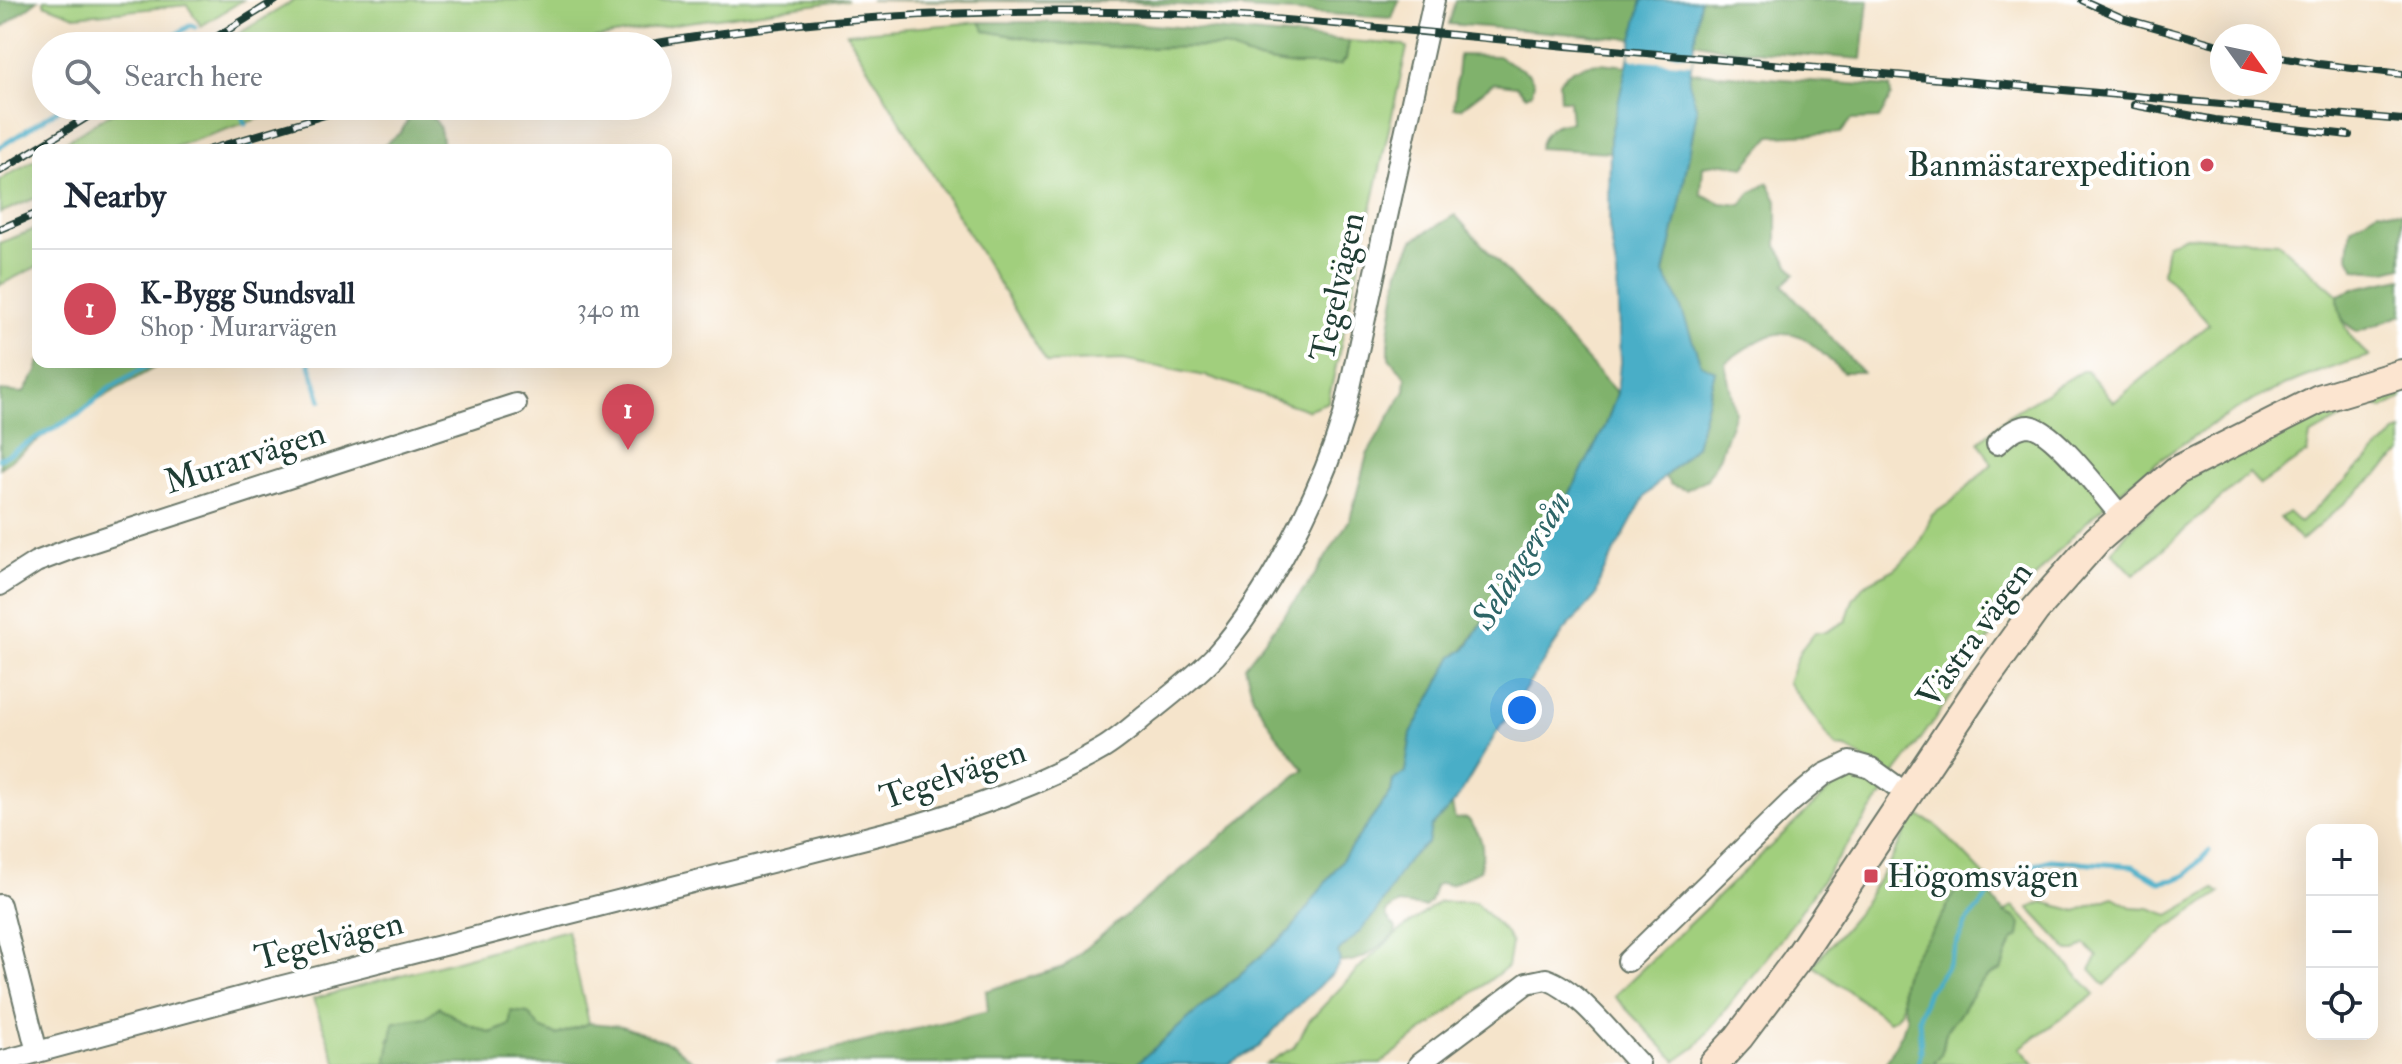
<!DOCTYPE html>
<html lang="en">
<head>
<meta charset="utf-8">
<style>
	:root { --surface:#fff; --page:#f6f6f7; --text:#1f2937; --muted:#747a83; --line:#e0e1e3; --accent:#d1495b }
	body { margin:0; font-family:"IM FELL Double Pica",serif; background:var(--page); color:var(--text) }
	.controls { position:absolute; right:24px; bottom:24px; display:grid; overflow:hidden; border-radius:16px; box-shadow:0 8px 32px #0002 }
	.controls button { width:72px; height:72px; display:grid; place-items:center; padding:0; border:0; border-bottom:2px solid var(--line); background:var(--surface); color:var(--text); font:40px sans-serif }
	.compass { position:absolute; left:2210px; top:24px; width:72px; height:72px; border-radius:50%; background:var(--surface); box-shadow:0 8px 32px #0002; rotate:123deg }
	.you { position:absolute; left:1522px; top:710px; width:28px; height:28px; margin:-20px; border:6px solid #fff; border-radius:50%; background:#1a73e8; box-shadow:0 0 0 12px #1a73e833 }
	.badge { display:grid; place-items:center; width:52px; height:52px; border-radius:50%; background:var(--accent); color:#fff; font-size:26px; font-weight:700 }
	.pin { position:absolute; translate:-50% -66px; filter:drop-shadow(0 2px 4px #0008) }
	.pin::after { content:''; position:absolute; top:42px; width:28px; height:24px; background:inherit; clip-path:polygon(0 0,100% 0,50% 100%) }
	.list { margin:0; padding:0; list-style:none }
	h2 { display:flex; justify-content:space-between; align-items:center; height:104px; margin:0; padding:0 32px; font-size:34px }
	h2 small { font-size:26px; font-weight:400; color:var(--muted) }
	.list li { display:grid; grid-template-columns:52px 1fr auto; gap:24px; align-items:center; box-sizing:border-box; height:120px; padding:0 32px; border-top:2px solid var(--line) }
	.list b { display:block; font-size:30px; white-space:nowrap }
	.list p { margin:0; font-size:26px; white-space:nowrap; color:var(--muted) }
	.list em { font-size:26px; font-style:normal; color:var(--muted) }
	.icon { flex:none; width:44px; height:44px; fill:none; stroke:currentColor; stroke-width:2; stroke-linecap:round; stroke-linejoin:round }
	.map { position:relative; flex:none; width:2402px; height:1064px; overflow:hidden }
	.search { position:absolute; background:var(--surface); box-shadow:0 8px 32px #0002; left:32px; top:32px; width:640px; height:88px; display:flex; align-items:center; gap:20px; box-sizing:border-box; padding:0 28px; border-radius:44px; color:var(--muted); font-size:30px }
	.panel { position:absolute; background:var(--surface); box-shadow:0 8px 32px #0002; left:32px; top:144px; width:640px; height:224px; border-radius:16px }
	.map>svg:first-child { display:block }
	.green { fill:#a1cf7d; stroke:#608658; stroke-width:2 }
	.forest { fill:#80b26c; stroke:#507850; stroke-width:2 }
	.water { fill:#48aec7; stroke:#34767e; stroke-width:2 }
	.pier { fill:#f5e4cb }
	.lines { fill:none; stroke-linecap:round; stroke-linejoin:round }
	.stream { stroke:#48aec7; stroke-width:5 }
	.street-casing { stroke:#6a7769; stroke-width:24 }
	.secondary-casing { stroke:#6a7769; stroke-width:32 }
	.street { stroke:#fff; stroke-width:20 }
	.secondary { stroke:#fce5d0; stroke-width:28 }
	.rail-casing { stroke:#1f3d34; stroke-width:8 }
	.rail { stroke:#fff; stroke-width:5; stroke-dasharray:15; stroke-linecap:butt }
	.poi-dot { fill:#d1495b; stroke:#fff; stroke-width:3 }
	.labels { text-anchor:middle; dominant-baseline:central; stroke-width:8; stroke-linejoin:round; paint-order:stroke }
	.poi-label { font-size:34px; fill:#1f3d34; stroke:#fff; text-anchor:end }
	.street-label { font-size:34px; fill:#1f3d34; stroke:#fff }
	.water-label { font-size:36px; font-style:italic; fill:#2d6567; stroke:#fff }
</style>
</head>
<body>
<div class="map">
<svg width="2402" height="1064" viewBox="0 0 2402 1064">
	<rect width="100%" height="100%" fill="#fff"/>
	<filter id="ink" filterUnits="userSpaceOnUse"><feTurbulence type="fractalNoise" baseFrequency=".0125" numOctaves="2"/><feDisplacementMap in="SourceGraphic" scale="16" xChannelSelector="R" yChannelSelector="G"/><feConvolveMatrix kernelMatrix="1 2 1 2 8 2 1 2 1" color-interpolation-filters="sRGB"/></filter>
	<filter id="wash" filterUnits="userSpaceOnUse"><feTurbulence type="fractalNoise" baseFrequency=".006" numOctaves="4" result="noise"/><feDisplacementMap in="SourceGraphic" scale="32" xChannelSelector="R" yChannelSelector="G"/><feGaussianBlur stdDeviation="1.8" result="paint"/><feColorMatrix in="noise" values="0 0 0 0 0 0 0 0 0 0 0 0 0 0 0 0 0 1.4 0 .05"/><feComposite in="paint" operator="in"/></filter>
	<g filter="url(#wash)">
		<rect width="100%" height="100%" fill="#f5e4cb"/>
		<g class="green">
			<path d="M44 0H243L201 26 187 5 75 16 44 4Z"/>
			<path d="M295 0H848L682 23 551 46H218Z"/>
			<path d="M980 22 986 31 1054 43 1130 48 1223 47 1258 60 1287 65H1340L1346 59 1349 41 1404 45 1407 48 1328 402 1307 410 1210 377 1123 360 1047 363 847 33Z"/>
			<path d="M123 106H296L165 150H52Z"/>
			<path d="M38 158V197L0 213V180Z"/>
			<path d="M38 228V266L0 285V243Z"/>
			<path d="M2186 236 2277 242 2338 295C2340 323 2348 338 2369 356 2346 363 2323 370 2300 379 2205 417 2099 499 2035 578 1983 640 1944 713 1893 776L1846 748 1836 747 1788 682 1800 651 1815 632H1826L1846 621 1853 600 1864 585 1895 569 1917 548 1932 515 1950 503 1992 464 1979 442 2009 415 2082 371H2087L2114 402 2209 324 2163 273 2167 244Z"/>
			<path d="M2402 381V398L2383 409 2369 403 2310 436 2307 453 2260 485 2249 473 2134 575 2112 552 2129 530 2181 483 2261 432Z"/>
			<path d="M2402 431V453L2301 541 2280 518 2288 512 2300 523 2396 433Z"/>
			<path d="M1847 773 1887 788 1781 939 1696 1047 1676 1061 1614 996Z"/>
			<path d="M1915 814 1935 824 1989 880 1982 883 1964 881C1953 891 1951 900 1944 913 1932 938 1908 954 1902 983 1899 999 1908 1013 1889 1021L1813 965 1856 915 1891 860Z"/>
			<path d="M2215 889 2220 893 2164 930 2105 985 2090 969 2098 957 2085 944 2076 951H2069L2029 908 2043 902 2076 911 2113 897 2131 907 2149 908 2169 915Z"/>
			<path d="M1439 902H1475L1505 932 1511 943 1507 967 1380 1064H1266L1294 1047 1309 1021 1363 964 1400 931Z"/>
			<path d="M2013 906 2095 994 2020 1048 2034 1064H1933C1947 1050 1941 1046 1947 1030 1949 1025 1956 1020 1959 1015 1970 998 1980 976 2001 970L2012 941 2019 936 2016 918 2004 913Z"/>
			<path d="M567 930 589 1023 557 1035 540 1029 528 1013 511 1012 510 1025 491 1033 463 1022 439 1007 426 1017 413 1020 389 1039 390 1054 386 1064H337L313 999Z"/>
		</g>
		<g class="forest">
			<path d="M0 0H38L0 29Z"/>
			<path d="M870 0H1399L1392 18 1130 2Z"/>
			<path d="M1456 0H1642L1634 39 1449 24Z"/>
			<path d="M1700 0H1868L1862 59 1726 49 1694 42Z"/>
			<path d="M980 22 1128 23 1349 41 1346 59 1340 65H1287L1258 60 1223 47 1130 48 1054 43 985 31Z"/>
			<path d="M1459 55 1498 56 1528 73 1534 82 1532 93 1526 96 1516 86 1494 83 1461 108H1454Z"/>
			<path d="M1600 63 1629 66 1610 138V152L1539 148C1544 130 1553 123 1571 122L1569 100H1560L1559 82C1569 69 1584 64 1600 63Z"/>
			<path d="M1690 72 1890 87 1891 97 1879 119 1851 120 1841 133 1771 136 1744 167 1724 163 1703 166 1701 194 1721 203 1741 205 1749 194 1768 183 1777 201V246L1795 274 1783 285 1862 372H1843C1831 362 1818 348 1805 339 1778 322 1746 347 1725 363L1735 412 1719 458 1707 479 1686 490 1671 485 1665 477 1696 446 1715 371 1701 365 1664 273 1679 209 1697 110 1689 82Z"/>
			<path d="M413 111C441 117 440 124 443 150H378L401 132Z"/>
			<path d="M2378 210 2402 213V267L2386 271 2355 269 2348 255 2351 228Z"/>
			<path d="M1455 215 1617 393 1606 425 1543 544 1522 564 1463 651 1453 656 1411 734 1405 773 1393 781 1391 792 1291 930 1136 1064H775L988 1011 986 991 1063 967 1304 769 1275 733 1253 697 1245 666 1314 576 1350 519 1367 455 1405 391 1406 377 1389 358V333L1399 270 1413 240Z"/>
			<path d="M2402 278V315L2358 332C2340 322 2339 315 2338 295L2360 287Z"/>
			<path d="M39 362H164L76 413 0 468V391L23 393 37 372Z"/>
			<path d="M1452 805 1455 819 1467 818C1483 835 1485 848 1480 870L1450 885 1440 883 1435 886 1430 902 1425 907 1397 904 1386 912 1387 918 1396 928 1395 934C1379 947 1361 964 1340 962L1338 952C1374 920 1389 868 1428 843L1431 827Z"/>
			<path d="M1964 881 1982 883 2004 913 2016 918 2021 924 2019 936 2012 941 2001 970C1980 976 1970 999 1959 1015 1956 1020 1949 1025 1947 1030 1941 1046 1947 1050 1933 1064H1885L1902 1033 1907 1017C1889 973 1920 951 1941 918 1950 904 1951 892 1964 881Z"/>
			<path d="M439 1007 463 1022 491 1033 510 1025 511 1011 528 1013 540 1028 557 1035 589 1023 622 1026 673 1045 692 1061 705 1064H386L394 1022 426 1017Z"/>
		</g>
		<path class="water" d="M1642 0H1700L1689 82 1697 110 1679 209 1664 273 1677 297 1701 364 1715 371 1696 446 1645 496 1601 577 1596 596 1564 631 1549 653 1497 732 1456 801 1431 827 1428 843C1398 863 1397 882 1378 909 1367 925 1353 939 1338 952L1340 962 1334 972 1286 1017 1259 1047 1228 1064H1136L1291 930 1391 792 1393 781 1405 772 1411 734 1453 656 1465 650 1522 564 1543 544 1606 425 1617 393 1620 362 1617 275 1609 227 1610 138Z"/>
		<path class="pier" d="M1631 50 1693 55 1691 64 1630 59Z"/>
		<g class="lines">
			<g class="stream">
				<path d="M158 46 191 25 195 27"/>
				<path d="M239 106 245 124"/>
				<path d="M250 144 253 150"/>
				<path d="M0 147 64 106"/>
				<path d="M309 362 321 400"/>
				<path d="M0 459 81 413 111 387 154 362"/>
				<path d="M1918 1064 1921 1052 1919 1017 1928 991 1947 967 1965 924 1988 896 2020 869 2051 860 2133 866 2160 882 2174 880 2186 875 2209 851"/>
			</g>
		</g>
	</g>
	<g filter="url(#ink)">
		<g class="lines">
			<defs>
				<g id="street">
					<path d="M1997 444C2005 436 2017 426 2029 426 2054 428 2104 497 2121 516"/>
					<path d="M0 585 36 562 73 548 516 404"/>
					<path d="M0 905 37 1052"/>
					<path d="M1628 961 1791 802 1825 774 1850 762 1871 768 1907 794"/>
					<path d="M0 1062 275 988 905 828C973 808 1040 785 1102 749 1119 739 1135 724 1150 712 1172 694 1196 676 1215 656 1269 595 1321 493 1344 415L1434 0"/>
					<path d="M1419 1064 1527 983 1546 979C1580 991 1614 1038 1639 1064"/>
				</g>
				<path id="secondary" d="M1714 1064 1739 1037 1796 961 1978 689 2035 610 2097 540 2176 471 2319 399 2402 374"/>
			</defs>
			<use href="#street" class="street-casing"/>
			<use href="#secondary" class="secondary-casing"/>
			<use href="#street" class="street"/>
			<use href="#secondary" class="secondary"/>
			<defs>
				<g id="rail">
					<path d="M2082 0 2122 18 2222 46"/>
					<path d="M202 46 276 0"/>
					<path d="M640 46C818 14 1008 7 1189 14 1319 20 1449 35 1579 47 1853 71 2128 96 2402 120"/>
					<path d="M2270 55 2319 64 2402 74"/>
					<path d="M2134 105 2215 120 2349 135"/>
					<path d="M208 150 355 106"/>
					<path d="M0 171 105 106"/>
					<path d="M0 229 38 213"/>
				</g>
			</defs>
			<use href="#rail" class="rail-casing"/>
			<use href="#rail" class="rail"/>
		</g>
	</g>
	<g class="poi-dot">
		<circle cx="2207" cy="165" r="8"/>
		<rect x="1863" y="868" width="16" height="16" rx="4"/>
	</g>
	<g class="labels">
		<g class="poi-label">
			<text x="2191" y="165">Banmästarexpedition</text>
			<text x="1887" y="876" text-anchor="start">Högomsvägen</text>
		</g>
		<g class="street-label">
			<text transform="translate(1338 287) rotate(-78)">Tegelvägen</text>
			<text transform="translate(245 458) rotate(-18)">Murarvägen</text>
			<text transform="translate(1975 635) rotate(-54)">Västra vägen</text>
			<text transform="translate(953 775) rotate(-19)">Tegelvägen</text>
			<text transform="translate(329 941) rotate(-14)">Tegelvägen</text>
		</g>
		<g class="water-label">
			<text transform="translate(1521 560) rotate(-58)">Selångersån</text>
		</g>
	</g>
</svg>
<div class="controls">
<button>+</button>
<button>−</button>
<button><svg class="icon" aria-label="locate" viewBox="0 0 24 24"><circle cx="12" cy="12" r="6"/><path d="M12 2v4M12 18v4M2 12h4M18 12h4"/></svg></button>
</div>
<svg class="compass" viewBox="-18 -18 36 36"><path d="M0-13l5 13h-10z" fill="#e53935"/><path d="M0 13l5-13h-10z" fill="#747a83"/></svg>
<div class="you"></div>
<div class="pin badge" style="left:628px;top:450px">1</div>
<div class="search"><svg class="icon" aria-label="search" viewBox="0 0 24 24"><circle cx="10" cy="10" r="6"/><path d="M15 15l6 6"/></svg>Search here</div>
<section class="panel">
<h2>Nearby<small></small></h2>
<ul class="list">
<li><span class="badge">1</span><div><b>K-Bygg Sundsvall</b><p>Shop · Murarvägen</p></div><em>340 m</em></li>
</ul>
</section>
</div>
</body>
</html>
